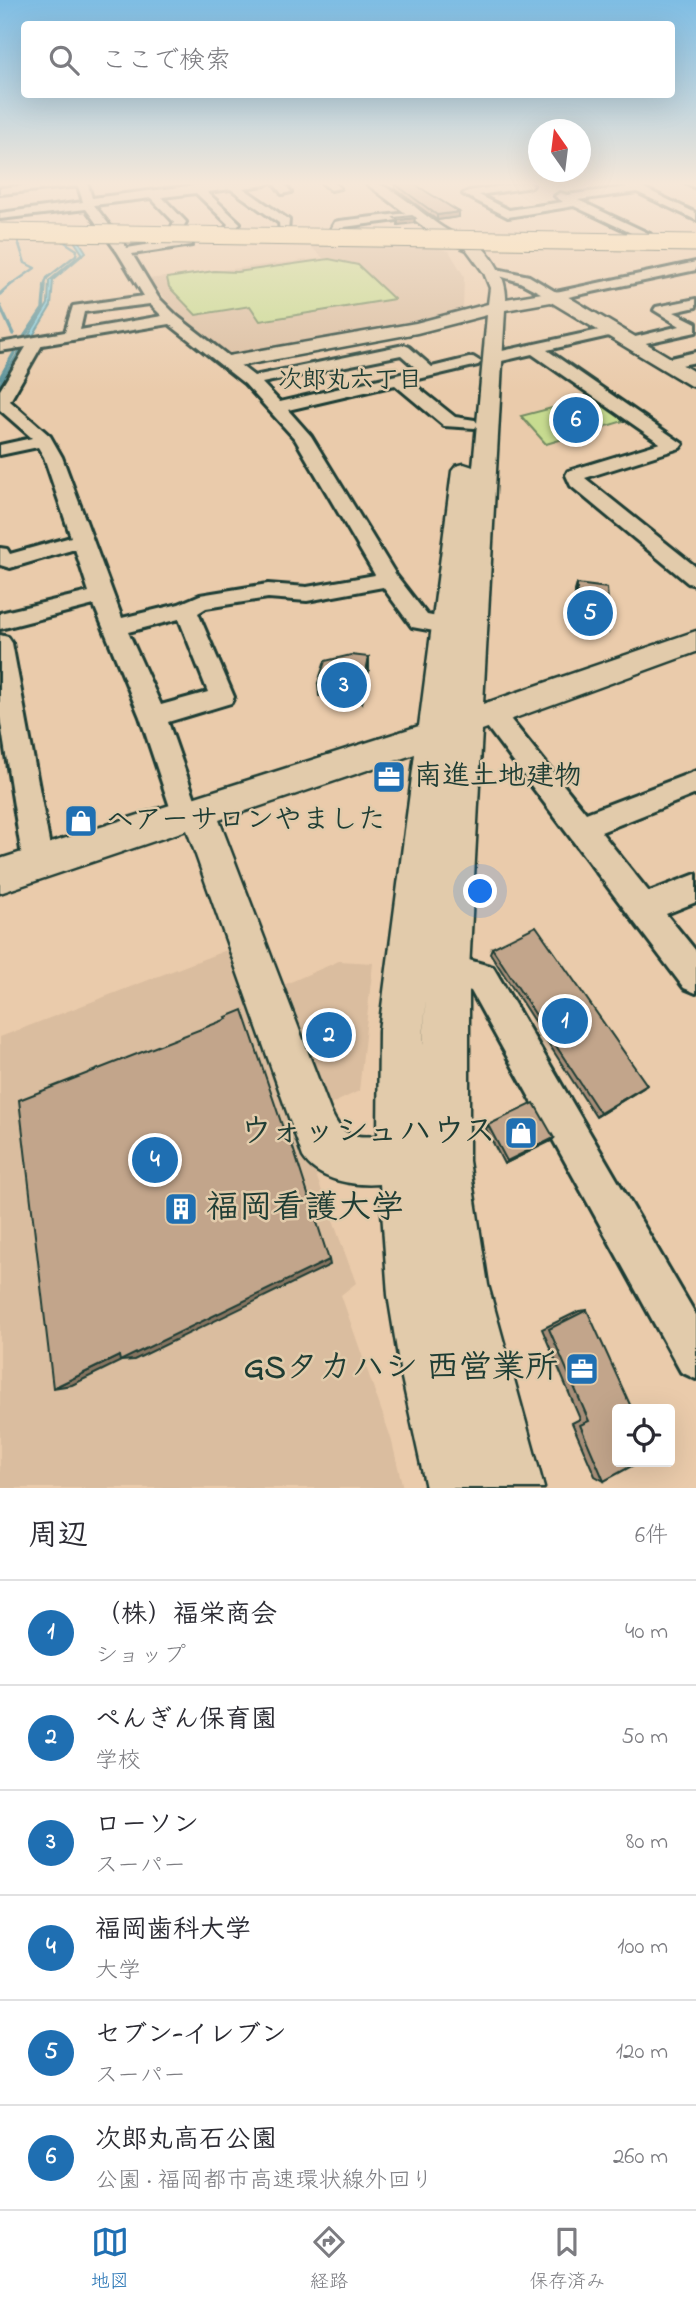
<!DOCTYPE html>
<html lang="ja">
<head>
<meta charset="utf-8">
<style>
	:root { --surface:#fff; --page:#f2f2f3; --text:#2b2b33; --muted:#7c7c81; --line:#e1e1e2; --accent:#1f6fb2 }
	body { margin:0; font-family:"Indie Flower","Klee One",sans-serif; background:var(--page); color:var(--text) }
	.controls { position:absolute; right:21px; bottom:21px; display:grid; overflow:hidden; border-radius:7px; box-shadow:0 7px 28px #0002 }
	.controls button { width:63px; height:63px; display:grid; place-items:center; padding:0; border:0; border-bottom:2px solid var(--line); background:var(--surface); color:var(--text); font:35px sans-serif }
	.compass { position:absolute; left:528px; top:119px; width:63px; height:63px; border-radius:50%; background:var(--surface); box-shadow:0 7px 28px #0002; rotate:346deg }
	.you { position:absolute; left:481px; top:892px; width:24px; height:24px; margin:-18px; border:5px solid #fff; border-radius:50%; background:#1a73e8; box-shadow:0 0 0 10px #1a73e833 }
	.badge { display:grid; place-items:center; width:46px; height:46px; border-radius:50%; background:var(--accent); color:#fff; font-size:23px; font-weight:700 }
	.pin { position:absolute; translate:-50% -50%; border:4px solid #fff; box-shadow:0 2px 7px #0006 }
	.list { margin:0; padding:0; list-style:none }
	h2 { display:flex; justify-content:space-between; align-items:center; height:91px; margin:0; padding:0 28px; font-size:30px }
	h2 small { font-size:23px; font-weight:400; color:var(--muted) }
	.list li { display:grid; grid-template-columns:46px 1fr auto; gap:21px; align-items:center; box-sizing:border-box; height:105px; padding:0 28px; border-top:2px solid var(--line) }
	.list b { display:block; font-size:26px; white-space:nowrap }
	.list p { margin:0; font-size:23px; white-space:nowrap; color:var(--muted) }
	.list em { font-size:23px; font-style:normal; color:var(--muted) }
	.icon { flex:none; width:38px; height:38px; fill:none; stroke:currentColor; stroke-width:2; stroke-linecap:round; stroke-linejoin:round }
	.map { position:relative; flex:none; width:696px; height:1488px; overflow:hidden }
	.search { position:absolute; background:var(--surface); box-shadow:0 7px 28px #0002; left:21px; right:21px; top:21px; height:77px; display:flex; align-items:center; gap:18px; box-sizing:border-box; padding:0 24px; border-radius:7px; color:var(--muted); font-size:26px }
	.sheet { height:721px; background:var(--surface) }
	nav { display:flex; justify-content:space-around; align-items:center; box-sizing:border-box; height:98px; border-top:2px solid var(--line); background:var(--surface); font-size:19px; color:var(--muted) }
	nav a { display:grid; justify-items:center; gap:4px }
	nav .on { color:var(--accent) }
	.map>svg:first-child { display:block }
	.built { fill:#dabd9f }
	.green { fill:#c7db90; stroke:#738c62; stroke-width:2 }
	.water { fill:#7fcbde; stroke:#59929a; stroke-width:2 }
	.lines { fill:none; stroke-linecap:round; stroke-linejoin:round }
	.stream-far1 { stroke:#59929a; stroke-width:2.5 }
	.stream { stroke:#59929a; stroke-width:3.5 }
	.minor-casing { stroke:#1f3d34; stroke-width:6 }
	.tertiary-casing { stroke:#1f3d34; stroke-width:5 }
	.minor { fill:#e2cbab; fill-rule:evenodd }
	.tertiary { fill:#e2cbab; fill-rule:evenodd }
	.motorway-bridge-casing { stroke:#1f3d34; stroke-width:19; stroke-linecap:butt }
	.motorway-bridge { stroke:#fbddab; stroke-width:17 }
	.wall { fill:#a78e78; stroke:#1f3d34; stroke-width:2 }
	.shaded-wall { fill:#887461; stroke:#1f3d34; stroke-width:2 }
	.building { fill:#c2a58b; stroke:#1f3d34; stroke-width:2 }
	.labels { text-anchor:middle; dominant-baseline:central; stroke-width:5; stroke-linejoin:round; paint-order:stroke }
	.far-neighbourhood-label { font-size:24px; font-weight:bold; fill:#1f3d34; stroke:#e2cbab }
	.poi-label { font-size:28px; font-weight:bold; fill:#1f3d34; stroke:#e2cbab; text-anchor:start }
	.near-poi-label { font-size:33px; font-weight:bold; fill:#1f3d34; stroke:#e2cbab; text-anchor:end }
</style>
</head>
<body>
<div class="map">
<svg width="696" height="1488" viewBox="0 0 696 1488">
	<rect width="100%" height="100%" fill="#eacbab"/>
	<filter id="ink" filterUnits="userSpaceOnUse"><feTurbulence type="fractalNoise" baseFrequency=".0143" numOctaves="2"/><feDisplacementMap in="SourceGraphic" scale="14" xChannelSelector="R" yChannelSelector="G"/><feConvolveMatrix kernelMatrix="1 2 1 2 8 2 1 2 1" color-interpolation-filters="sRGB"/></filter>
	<g filter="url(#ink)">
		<g class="built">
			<path d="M325 245 434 247 449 251 464 276 463 311 408 326 234 356 228 355 184 320 148 279 323 258 311 247Z"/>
			<path d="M232 948 356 1283 341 1295 391 1438 403 1488H0V1037Z"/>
			<path d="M339 961 373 963 359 1091 323 1108 272 990Z"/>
		</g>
		<g class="green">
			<path d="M329 259 358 265 394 299 260 321 250 306 196 315 169 287 167 278 214 271 237 272Z"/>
			<path d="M594 397 627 420 546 444 521 416Z"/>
		</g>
		<path class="water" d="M74 241H79L86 252 53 280 51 306 0 390V382L48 304 49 281 82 253Z"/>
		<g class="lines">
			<g class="stream-far1">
				<path d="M8 287 35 268 25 263 18 241"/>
				<path d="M44 287 47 278 76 255 77 250 63 241"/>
			</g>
			<g class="stream">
				<path d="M0 294 10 285"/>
				<path d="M0 306 13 334"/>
				<path d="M22 340 43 309 45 285"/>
				<path d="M0 378 17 348"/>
			</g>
			<defs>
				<g id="minor">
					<path d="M58 182H87L92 198 197 185 270 182 265 185 243 188 289 220 288 232H280L279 223 231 189 207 192 240 223 235 231 231 232 225 229 228 224 196 193 162 197 186 222 181 231 177 232 171 229 174 222 151 198 94 205 127 248 182 239 184 234H192V245L132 254 158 297 177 316 254 376 404 345 409 347 432 367 473 357 481 362 478 365 410 381 455 417 475 420 478 424 475 428 444 426 395 385 288 410 311 436 396 575 427 615 453 620 456 625 453 630 445 633 412 627 383 587 307 601 268 598 206 608 198 613 234 697 231 703 168 722 201 816 197 824 187 828 177 824 173 816 140 717 94 605 0 629V613L89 592 75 549 10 568 0 565V548L7 549 10 554 71 537 44 457 38 447 0 455V445L32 438 0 410V390L26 347 0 351V343L65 332 73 306 144 296 118 253 86 209 0 219V213L83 202 78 186 0 194V188ZM150 304 162 316 80 330 84 312ZM169 324 245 384 295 439 375 575 307 587 268 584 200 595 179 604 122 618 62 457 50 436 10 401 42 345ZM401 355 418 370 280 402 262 383ZM179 619 208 692 161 705 128 632Z"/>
					<path d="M273 182H283L291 192 282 194Z"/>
					<path d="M321 182H332L340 188 331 190Z"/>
					<path d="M528 182 533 185 532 187 479 195 509 210 563 202 555 196 560 193 567 195 627 187 622 182H631L696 213V220L637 192 578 200 650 234 652 236 646 240 574 206 508 217 463 194 468 191Z"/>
					<path d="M684 182H696V188Z"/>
					<path d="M416 212 422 215 420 217 344 227 340 233 336 234 330 231 335 222 339 221Z"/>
					<path d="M696 262V270L554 300 520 282 486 272 492 268 529 276 556 292Z"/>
					<path d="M696 299V307L674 312 696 323V332L632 346 625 342 627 339 680 326 654 310 656 307Z"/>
					<path d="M613 327 618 328 620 331 618 334 547 350 683 444 680 448 585 478 696 567V585L688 583 571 486 566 475 568 471 660 443 532 354 493 363 485 358 493 353Z"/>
					<path d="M696 352V362L667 368 659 363 662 360Z"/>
					<path d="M0 635 8 637 12 643 53 863 48 872 38 876 28 872 23 863 0 717Z"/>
					<path d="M490 702 499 705 586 813 696 771V794L601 832 649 892 696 874V902L666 914 696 951V993L684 988 481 719 477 712 481 705Z"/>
					<path d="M448 954 493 967 696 1315V1379L681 1372 471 991 436 981 432 970 436 959Z"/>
				</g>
				<path id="tertiary" d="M364 182C391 180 422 216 447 230 456 235 468 237 477 243 493 255 507 280 506 299L554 291 560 292 696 373V387L689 385 551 302 505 310 483 704 696 631V652L482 730 469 970V1161L488 1285 544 1488H426L400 1369 388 1295 380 1184C354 1186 318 1181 303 1157L187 830 0 893V859L419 726 452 471 456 466 464 464 473 467 487 315 417 333 228 368 218 362 228 356 416 323 488 304 490 288 484 273 467 250 436 236ZM415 754 379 1030 378 1136C350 1138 342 1136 330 1110L219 820ZM426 998 423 1042V1045Z"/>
			</defs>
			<use href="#minor" class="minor-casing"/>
			<use href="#tertiary" class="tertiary-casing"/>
			<use href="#minor" class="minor"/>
			<use href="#tertiary" class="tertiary"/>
			<defs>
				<path id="motorway-bridge" d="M0 232 696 243"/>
			</defs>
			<use href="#motorway-bridge" class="motorway-bridge-casing"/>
			<use href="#motorway-bridge" class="motorway-bridge"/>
		</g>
		<g class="wall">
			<path d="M395 184 459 212V217L437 220 395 189Z"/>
			<path d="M577 584 610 626 608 633 575 629V591Z"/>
			<path d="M369 657V670L362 703 319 696 318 683Z"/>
			<path d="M492 948 643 1088 596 1117 490 953Z"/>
			<path d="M488 1125 554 1138 551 1141 504 1164 486 1129Z"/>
			<path d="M587 1310 604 1481 595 1476 572 1423 580 1419 542 1329 579 1311Z"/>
		</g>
		<g class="shaded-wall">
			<path d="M459 212V217L437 220V215Z"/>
			<path d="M415 218 414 223 398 225V220Z"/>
			<path d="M369 657V670L362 703V690Z"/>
			<path d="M647 1085 643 1088 596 1117 600 1113Z"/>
			<path d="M554 1138 551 1141 504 1164 507 1161Z"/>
			<path d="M329 1260 330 1265 134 1360 121 1361 72 1385 53 1388 119 1356Z"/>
		</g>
		<g class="building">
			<path d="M411 182 459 212 437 215 395 184Z"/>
			<path d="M412 216 415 218 398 220 395 218Z"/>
			<path d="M577 584 607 588 610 626 577 622Z"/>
			<path d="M351 655 369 657 362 690 318 683 325 661Z"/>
			<path d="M536 926 647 1085 600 1113 492 948Z"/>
			<path d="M243 1010 284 1131 287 1129 329 1260 120 1361 119 1356 53 1388 19 1100 227 1019 226 1017Z"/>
			<path d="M534 1103 554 1138 507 1161 488 1125Z"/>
			<path d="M587 1310 632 1409H617V1462H639L604 1481 580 1425 589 1421 549 1329Z"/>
		</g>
	</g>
	<linearGradient id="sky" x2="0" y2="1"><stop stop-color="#7ebde4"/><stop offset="0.47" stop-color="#f6e8d9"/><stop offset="1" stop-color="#f6e8d9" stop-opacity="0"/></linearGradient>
	<rect width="696" height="390" fill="url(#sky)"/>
	<defs>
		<symbol id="office-square" viewBox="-11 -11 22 22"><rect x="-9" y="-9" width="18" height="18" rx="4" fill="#1f6fb2" stroke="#e2cbab"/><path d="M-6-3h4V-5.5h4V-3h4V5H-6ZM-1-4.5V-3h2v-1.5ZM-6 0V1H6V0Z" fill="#fff"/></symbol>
		<symbol id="shop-square" viewBox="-11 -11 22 22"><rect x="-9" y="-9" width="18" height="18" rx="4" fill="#1f6fb2" stroke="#e2cbab"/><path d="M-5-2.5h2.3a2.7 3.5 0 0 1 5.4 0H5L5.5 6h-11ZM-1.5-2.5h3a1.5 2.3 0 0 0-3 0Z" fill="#fff"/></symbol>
		<symbol id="building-square" viewBox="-11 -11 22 22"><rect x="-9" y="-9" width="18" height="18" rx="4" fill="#1f6fb2" stroke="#e2cbab"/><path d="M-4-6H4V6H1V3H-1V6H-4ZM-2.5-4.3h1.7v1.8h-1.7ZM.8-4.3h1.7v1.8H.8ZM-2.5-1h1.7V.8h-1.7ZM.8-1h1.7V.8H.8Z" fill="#fff"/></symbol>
	</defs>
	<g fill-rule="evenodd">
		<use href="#office-square" x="370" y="758" width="38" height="38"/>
		<use href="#shop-square" x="62" y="802" width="38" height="38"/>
		<use href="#shop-square" x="502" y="1114" width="38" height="38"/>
		<use href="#building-square" x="162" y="1190" width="38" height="38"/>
		<use href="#office-square" x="563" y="1350" width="38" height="38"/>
	</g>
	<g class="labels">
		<g class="far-neighbourhood-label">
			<text x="350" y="381">次郎丸六丁目</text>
		</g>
		<g class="poi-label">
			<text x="414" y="777">南進土地建物</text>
			<text x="106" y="821">ヘアーサロンやました</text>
		</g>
		<g class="near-poi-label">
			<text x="496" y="1133">ウォッシュハウス</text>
			<text x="206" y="1209" text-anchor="start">福岡看護大学</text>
			<text x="558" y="1369">GSタカハシ 西営業所</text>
		</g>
	</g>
</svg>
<div class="controls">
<button><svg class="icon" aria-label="locate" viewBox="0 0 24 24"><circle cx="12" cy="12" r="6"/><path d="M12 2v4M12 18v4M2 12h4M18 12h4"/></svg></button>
</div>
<svg class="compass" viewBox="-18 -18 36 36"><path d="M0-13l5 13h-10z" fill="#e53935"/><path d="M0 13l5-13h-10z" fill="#7c7c81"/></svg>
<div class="you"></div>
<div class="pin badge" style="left:565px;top:1021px">1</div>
<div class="pin badge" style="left:329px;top:1035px">2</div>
<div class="pin badge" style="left:344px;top:685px">3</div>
<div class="pin badge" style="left:155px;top:1160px">4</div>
<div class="pin badge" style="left:590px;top:613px">5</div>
<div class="pin badge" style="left:576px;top:420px">6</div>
<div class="search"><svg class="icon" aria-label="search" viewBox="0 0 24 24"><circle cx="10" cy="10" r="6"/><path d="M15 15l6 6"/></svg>ここで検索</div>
</div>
<section class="sheet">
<h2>周辺<small>6件</small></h2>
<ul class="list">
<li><span class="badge">1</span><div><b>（株）福栄商会</b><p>ショップ</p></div><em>40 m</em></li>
<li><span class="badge">2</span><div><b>ぺんぎん保育園</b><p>学校</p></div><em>50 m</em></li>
<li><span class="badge">3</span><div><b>ローソン</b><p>スーパー</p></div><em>80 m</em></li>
<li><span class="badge">4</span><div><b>福岡歯科大学</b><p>大学</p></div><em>100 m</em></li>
<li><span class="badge">5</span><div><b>セブン-イレブン</b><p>スーパー</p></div><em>120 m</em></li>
<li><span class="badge">6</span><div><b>次郎丸高石公園</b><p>公園 · 福岡都市高速環状線外回り</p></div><em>260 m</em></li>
</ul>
</section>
<nav>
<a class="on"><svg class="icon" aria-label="map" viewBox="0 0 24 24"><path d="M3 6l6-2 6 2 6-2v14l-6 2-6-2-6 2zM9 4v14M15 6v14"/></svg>地図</a>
<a><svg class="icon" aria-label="directions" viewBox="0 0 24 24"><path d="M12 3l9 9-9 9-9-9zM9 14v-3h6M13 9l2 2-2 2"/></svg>経路</a>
<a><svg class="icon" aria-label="saved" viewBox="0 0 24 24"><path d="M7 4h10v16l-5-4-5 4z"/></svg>保存済み</a>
</nav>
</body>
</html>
